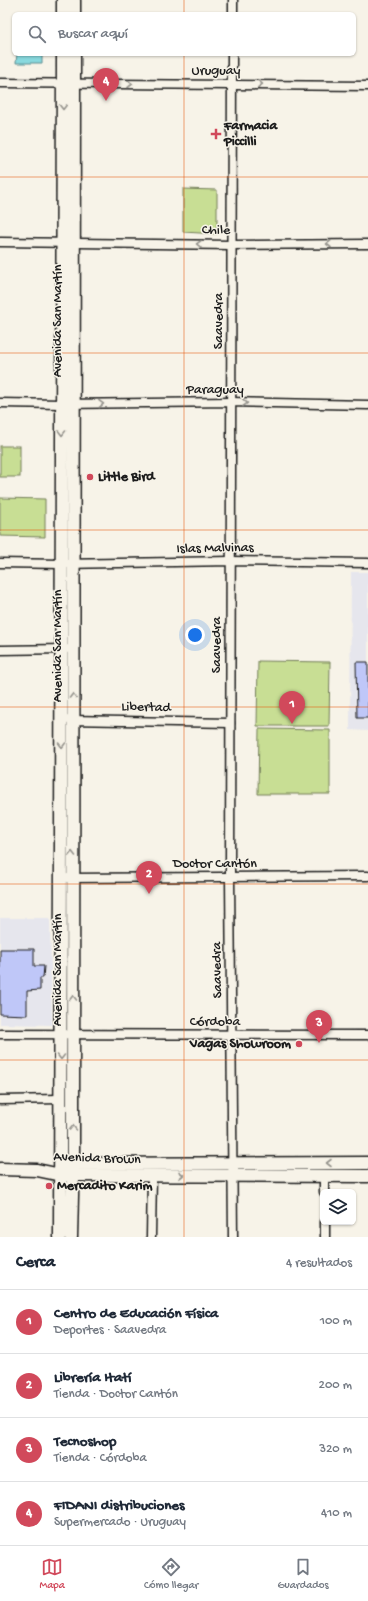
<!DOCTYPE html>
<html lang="es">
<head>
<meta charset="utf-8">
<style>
	:root { --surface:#fff; --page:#f2f2f3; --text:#1f2937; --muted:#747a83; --line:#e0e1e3; --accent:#d1495b }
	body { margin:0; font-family:"Gochi Hand",sans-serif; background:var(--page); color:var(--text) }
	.controls { position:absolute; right:12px; bottom:12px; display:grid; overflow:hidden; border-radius:6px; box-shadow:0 1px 3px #0004 }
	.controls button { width:36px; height:36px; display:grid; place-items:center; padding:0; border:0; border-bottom:1px solid var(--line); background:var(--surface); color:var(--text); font:20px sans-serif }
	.you { position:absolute; left:195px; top:635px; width:14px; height:14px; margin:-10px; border:3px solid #fff; border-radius:50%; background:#1a73e8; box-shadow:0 0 0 6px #1a73e833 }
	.badge { display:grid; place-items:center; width:26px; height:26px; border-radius:50%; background:var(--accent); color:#fff; font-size:13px; font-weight:700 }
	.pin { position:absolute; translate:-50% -33px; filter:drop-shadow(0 1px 2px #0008) }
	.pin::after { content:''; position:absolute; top:21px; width:14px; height:12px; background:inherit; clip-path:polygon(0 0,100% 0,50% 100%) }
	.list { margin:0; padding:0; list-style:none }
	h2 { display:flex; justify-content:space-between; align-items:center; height:52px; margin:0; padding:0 16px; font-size:17px }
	h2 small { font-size:13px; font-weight:400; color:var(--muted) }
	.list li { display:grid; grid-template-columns:26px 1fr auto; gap:12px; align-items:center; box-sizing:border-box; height:64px; padding:0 16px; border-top:1px solid var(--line) }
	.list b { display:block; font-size:15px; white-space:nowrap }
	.list p { margin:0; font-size:13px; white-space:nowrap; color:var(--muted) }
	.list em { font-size:13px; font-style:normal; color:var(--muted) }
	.icon { flex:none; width:22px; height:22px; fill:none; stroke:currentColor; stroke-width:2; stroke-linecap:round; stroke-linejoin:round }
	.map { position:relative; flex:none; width:368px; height:1237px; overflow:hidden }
	.search { position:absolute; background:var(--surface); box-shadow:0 1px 3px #0004; left:12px; right:12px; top:12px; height:44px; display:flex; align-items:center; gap:10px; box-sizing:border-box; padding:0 14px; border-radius:6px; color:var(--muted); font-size:15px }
	.sheet { height:308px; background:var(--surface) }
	nav { display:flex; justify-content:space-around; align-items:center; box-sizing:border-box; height:56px; border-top:1px solid var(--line); background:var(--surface); font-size:11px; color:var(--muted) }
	nav a { display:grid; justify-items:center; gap:2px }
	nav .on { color:var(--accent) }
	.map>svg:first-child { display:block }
	.built { fill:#e6e6ed }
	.green { fill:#c8de94; stroke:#727d58 }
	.water { fill:#88d9de; stroke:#5d8d90 }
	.building { fill:#bfc7f8; stroke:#1c1c1c }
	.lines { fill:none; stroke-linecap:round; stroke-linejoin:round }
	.minor-casing { stroke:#1c1c1c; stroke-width:11 }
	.secondary-casing { stroke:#1c1c1c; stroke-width:15 }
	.minor { stroke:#f7f3e8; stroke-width:8 }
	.secondary { stroke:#f7f3e8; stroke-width:12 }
	.oneway { stroke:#94928c }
	.grid { fill:none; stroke:#e8590c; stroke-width:1; stroke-opacity:0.55 }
	.poi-dot { fill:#d1495b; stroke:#f7f3e8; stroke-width:1.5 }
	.labels { text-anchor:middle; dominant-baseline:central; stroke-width:3; stroke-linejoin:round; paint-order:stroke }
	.street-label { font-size:14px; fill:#1c1c1c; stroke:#f7f3e8 }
	.poi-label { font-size:14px; font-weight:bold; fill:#1c1c1c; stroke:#f7f3e8; text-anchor:start }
</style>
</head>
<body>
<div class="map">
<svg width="368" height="1237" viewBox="0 0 368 1237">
	<rect width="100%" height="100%" fill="#f7f3e8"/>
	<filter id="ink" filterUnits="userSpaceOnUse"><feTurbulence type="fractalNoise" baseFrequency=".025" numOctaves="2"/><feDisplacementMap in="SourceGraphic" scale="8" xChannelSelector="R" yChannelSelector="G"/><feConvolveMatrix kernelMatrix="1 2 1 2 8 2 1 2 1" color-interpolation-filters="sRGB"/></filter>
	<g filter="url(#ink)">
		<g class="built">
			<path d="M351 572H368V731L350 730Z"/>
			<path d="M0 918H50L52 1025 0 1024Z"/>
		</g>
		<g class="green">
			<path d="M183 189 217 190V234L183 232Z"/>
			<rect x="0" y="446" width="20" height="31"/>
			<path d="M0 498 45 499V537L0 536Z"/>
			<path d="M258 661 330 662 329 726H257Z"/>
			<path d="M259 729 330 730V794H258Z"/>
		</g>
		<path class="water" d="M17 54H42V63H16Z"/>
		<g class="building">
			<path d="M356 662H368V718H357Z"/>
			<path d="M0 949H34V966H44L43 978H40V990L27 991V1015L0 1014Z"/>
		</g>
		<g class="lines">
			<defs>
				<g id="minor">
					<path d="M233 14V0"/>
					<path d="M232 54 230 877 233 1237"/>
					<path d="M0 83 368 86"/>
					<path d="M0 242 232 245 368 244"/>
					<path d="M0 403 62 404 231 402 368 405"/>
					<path d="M0 563 62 564 231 561 368 563"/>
					<path d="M0 650 66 649"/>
					<path d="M69 720 230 723"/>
					<path d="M68 878 368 876"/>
					<path d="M0 1034 368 1035"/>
					<path d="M0 1100 61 1099"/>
					<path d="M324 1175V1192"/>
					<path d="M325 1222V1237"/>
					<path d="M151 1237 152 1175"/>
				</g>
				<g id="secondary">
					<path d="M63 14V0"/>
					<path d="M74 14V0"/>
					<path d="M64 1164 368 1163"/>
					<path d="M0 1169 37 1170 61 1175 368 1176"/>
					<path d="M60 1237 63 54"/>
					<path d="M71 1237 73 1154 74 54"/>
				</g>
			</defs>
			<use href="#minor" class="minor-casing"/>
			<use href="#secondary" class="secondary-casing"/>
			<use href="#minor" class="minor"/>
			<use href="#secondary" class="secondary"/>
		</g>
		<defs><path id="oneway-chevron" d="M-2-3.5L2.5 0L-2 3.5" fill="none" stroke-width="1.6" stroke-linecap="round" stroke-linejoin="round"/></defs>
		<g class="oneway">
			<use href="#oneway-chevron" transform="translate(130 84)"/>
			<use href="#oneway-chevron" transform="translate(260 84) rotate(1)"/>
			<use href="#oneway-chevron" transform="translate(63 107) rotate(90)"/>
			<use href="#oneway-chevron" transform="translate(199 244) rotate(-179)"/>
			<use href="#oneway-chevron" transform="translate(329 244) rotate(180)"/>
			<use href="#oneway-chevron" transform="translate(245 403) rotate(1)"/>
			<use href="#oneway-chevron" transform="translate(101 404) rotate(-1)"/>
			<use href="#oneway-chevron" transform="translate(62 433) rotate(90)"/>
			<use href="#oneway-chevron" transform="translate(73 696) rotate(-90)"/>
			<use href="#oneway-chevron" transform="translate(62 745) rotate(90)"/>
			<use href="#oneway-chevron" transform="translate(72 854) rotate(-90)"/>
			<use href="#oneway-chevron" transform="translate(73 998) rotate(-90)"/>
			<use href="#oneway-chevron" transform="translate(61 1057) rotate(90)"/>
			<use href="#oneway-chevron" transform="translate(73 1128) rotate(-90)"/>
			<use href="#oneway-chevron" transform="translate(329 1163) rotate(180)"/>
			<use href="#oneway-chevron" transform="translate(181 1175)"/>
		</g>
	</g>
	<path class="grid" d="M184 0V14M184 54V1237M0 177H368M0 353H368M0 530H368M0 707H368M0 884H368M0 1060H368"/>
	<g class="poi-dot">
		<path d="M214 128h4v4h4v4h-4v4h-4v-4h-4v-4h4z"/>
		<circle cx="90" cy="477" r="4"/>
		<circle cx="299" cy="1044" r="4"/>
		<circle cx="49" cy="1186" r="4"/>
	</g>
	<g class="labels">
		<g class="street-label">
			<text x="216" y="71">Uruguay</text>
			<text transform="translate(216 231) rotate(1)">Chile</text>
			<text transform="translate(58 321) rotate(-90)">Avenida San Martín</text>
			<text transform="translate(219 321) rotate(-90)">Saavedra</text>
			<text x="215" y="390">Paraguay</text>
			<text transform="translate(215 549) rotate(-1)">Islas Malvinas</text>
			<text transform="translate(217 645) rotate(-90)">Saavedra</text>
			<text transform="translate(58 646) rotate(-90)">Avenida San Martín</text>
			<text transform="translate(146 708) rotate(1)">Libertad</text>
			<text x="215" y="864">Doctor Cantón</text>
			<text transform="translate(58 970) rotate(-90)">Avenida San Martín</text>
			<text transform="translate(218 970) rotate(-91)">Saavedra</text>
			<text x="215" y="1022">Córdoba</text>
			<text transform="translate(97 1159) rotate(2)">Avenida Brown</text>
		</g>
		<g class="poi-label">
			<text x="224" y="126">Farmacia<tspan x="224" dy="16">Piccilli</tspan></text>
			<text x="98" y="477">Little Bird</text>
			<text x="291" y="1044" text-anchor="end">Vagas Showroom</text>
			<text x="57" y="1186">Mercadito Karim</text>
		</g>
	</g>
</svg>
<div class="controls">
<button><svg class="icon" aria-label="layers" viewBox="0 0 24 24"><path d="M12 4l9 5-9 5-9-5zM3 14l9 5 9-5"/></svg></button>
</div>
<div class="you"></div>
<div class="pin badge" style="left:292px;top:724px">1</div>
<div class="pin badge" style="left:149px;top:894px">2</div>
<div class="pin badge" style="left:319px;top:1043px">3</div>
<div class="pin badge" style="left:106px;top:101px">4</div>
<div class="search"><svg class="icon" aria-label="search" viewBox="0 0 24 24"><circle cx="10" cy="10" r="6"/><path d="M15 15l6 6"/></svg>Buscar aquí</div>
</div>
<section class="sheet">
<h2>Cerca<small>4 resultados</small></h2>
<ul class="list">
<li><span class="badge">1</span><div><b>Centro de Educación Física</b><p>Deportes · Saavedra</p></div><em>100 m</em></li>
<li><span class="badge">2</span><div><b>Librería Itatí</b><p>Tienda · Doctor Cantón</p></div><em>200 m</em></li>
<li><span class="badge">3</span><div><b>Tecnoshop</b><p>Tienda · Córdoba</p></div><em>320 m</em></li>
<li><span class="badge">4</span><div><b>FIDANI distribuciones</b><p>Supermercado · Uruguay</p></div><em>410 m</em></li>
</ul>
</section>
<nav>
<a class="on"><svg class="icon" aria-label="map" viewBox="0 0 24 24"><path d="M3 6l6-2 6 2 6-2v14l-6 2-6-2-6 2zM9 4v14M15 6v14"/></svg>Mapa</a>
<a><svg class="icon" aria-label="directions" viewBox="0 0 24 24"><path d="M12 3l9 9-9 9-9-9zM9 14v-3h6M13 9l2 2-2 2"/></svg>Cómo llegar</a>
<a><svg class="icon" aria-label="saved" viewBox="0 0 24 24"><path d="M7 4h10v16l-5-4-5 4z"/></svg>Guardados</a>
</nav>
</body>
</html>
